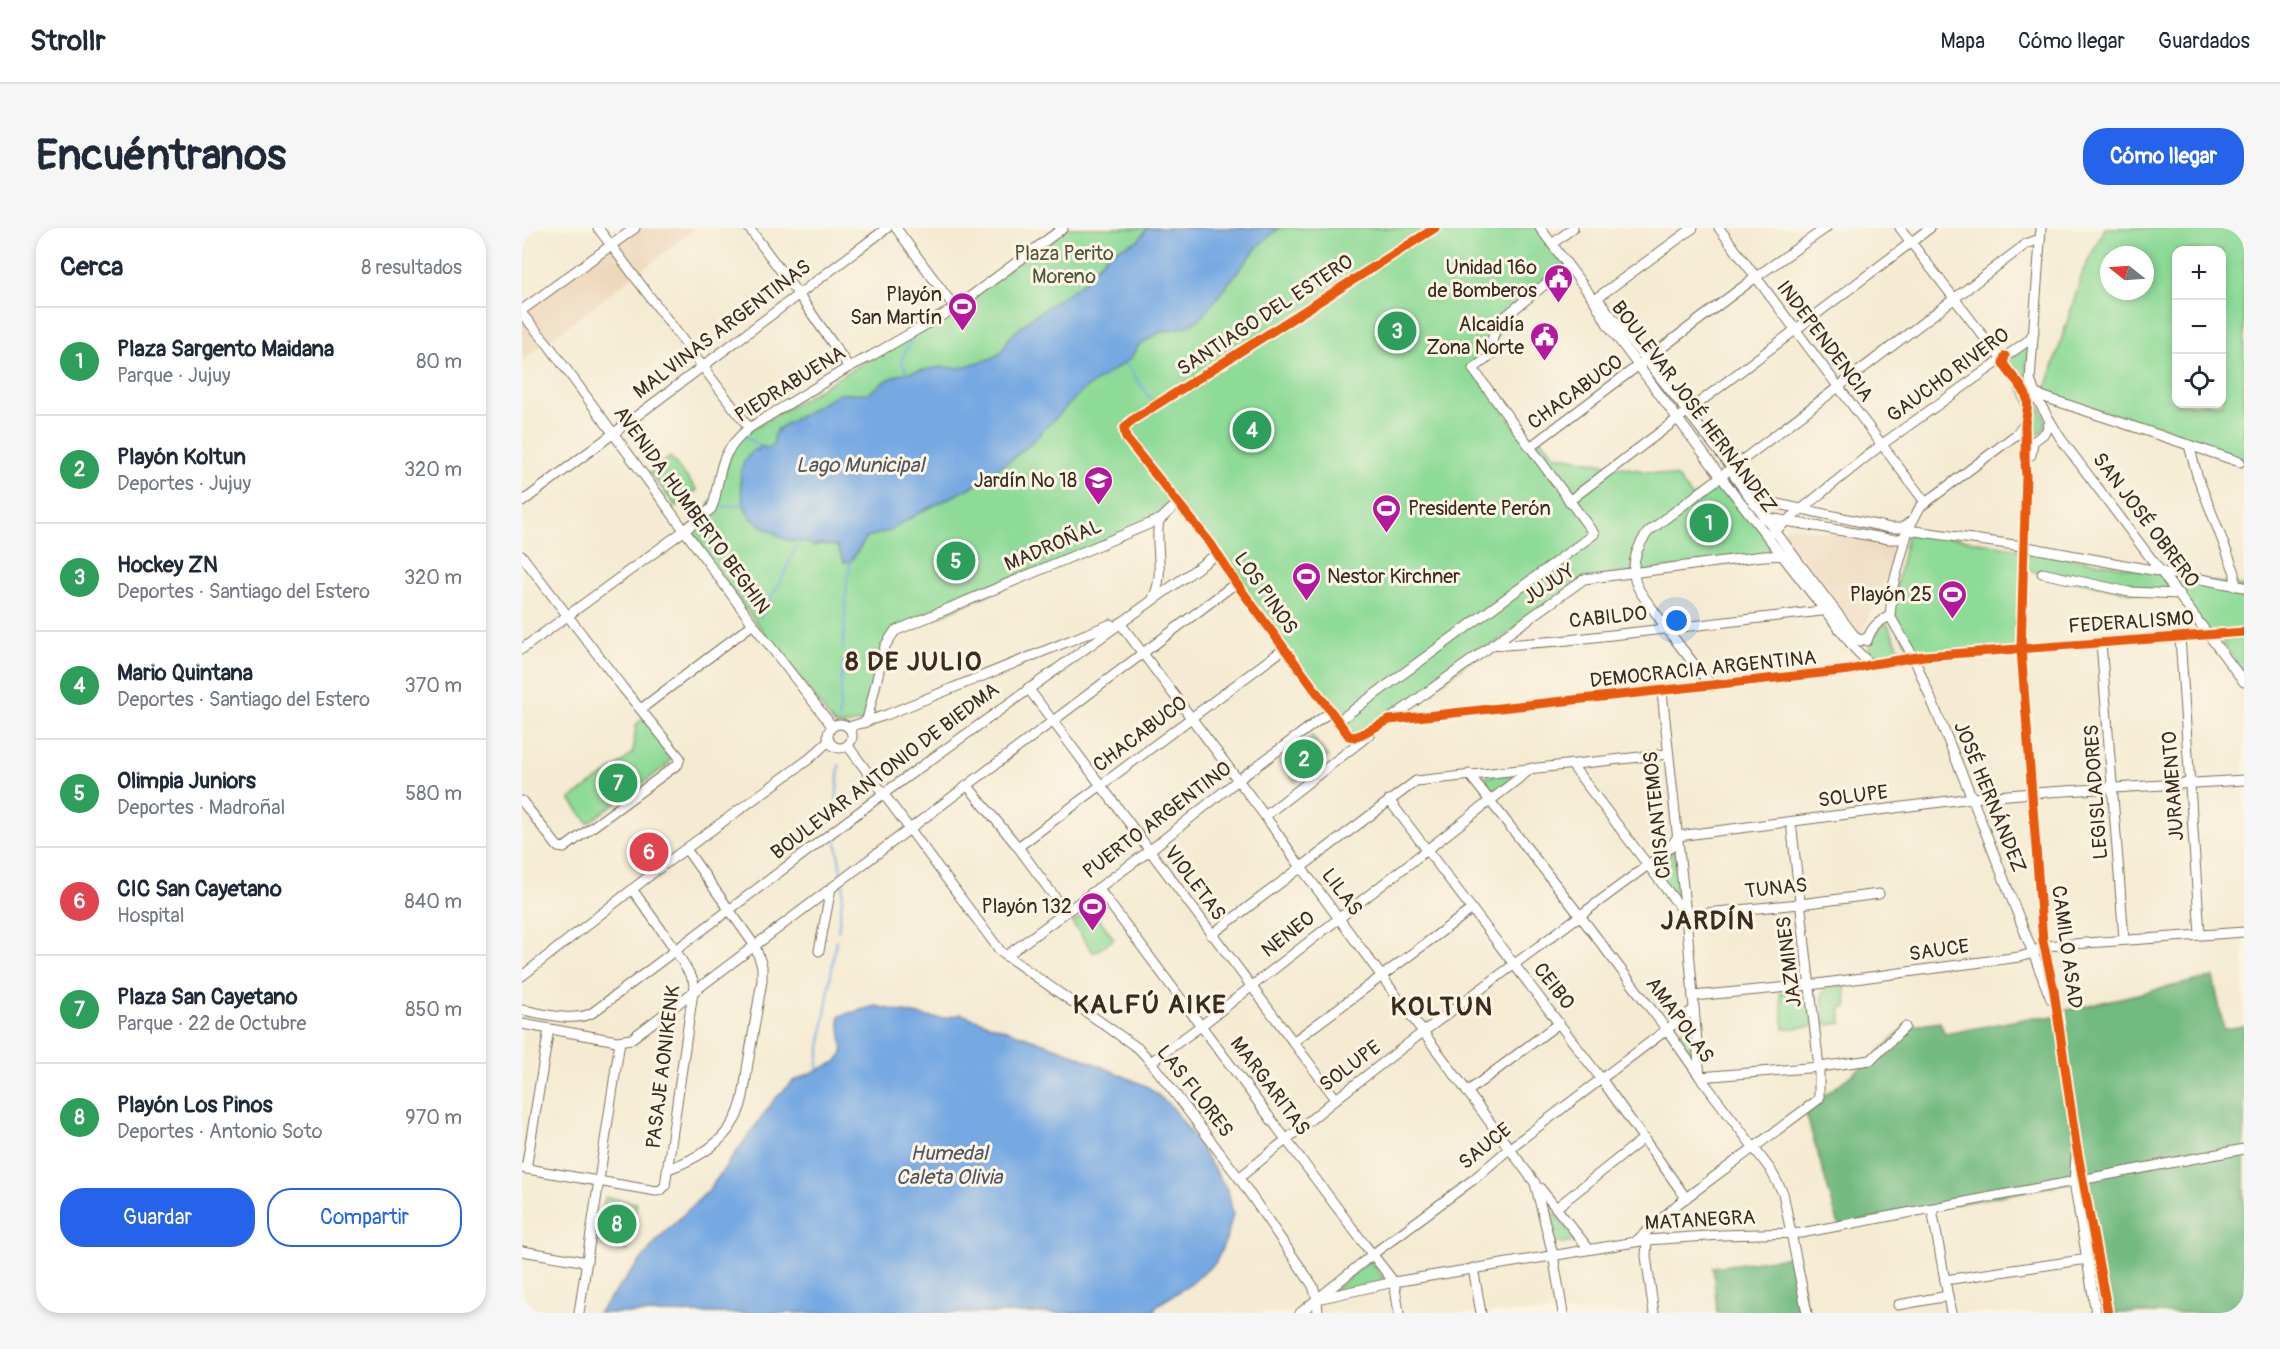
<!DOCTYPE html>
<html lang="es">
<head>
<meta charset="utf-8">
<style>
	:root { --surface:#fff; --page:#f6f6f7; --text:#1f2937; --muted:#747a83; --line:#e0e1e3; --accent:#2563eb }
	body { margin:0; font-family:Pangolin,sans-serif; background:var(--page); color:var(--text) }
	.controls { position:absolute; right:18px; top:18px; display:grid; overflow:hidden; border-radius:12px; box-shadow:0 3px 9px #0003 }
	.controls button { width:54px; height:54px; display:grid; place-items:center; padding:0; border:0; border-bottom:2px solid var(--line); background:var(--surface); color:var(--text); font:30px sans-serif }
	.compass { position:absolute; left:1578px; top:18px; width:54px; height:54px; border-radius:50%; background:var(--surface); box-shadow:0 3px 9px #0003; rotate:287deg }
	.you { position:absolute; left:1155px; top:393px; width:21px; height:21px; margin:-15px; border:4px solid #fff; border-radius:50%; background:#1a73e8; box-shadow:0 0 0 9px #1a73e833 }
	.badge { display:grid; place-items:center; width:39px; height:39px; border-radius:50%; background:var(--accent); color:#fff; font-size:20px; font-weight:700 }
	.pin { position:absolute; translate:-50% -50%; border:3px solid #fff; box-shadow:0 2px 6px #0006 }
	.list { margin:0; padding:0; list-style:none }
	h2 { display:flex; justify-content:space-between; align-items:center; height:78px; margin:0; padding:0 24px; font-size:26px }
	h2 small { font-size:20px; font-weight:400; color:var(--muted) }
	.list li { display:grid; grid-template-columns:39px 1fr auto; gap:18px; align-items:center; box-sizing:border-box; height:108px; padding:0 24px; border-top:2px solid var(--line) }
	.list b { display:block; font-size:22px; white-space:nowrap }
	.list p { margin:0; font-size:20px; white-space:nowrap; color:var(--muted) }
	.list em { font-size:20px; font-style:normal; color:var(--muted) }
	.actions { display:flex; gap:12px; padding:18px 24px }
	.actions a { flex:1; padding:14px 0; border:2px solid var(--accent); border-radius:24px; text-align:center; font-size:21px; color:var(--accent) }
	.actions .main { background:var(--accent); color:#fff }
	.icon { flex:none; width:33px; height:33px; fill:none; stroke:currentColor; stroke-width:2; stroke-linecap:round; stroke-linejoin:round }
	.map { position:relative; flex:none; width:1722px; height:1085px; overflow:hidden; border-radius:24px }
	header { display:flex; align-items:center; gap:36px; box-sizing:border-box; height:84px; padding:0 30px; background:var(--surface); border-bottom:2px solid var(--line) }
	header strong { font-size:28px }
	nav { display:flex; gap:33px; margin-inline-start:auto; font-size:21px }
	.intro { display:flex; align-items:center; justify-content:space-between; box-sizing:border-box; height:144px; padding:0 36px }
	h1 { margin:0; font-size:42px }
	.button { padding:15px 27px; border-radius:24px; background:var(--accent); color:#fff; font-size:21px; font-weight:700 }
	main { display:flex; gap:36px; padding:0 36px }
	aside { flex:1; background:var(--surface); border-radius:24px; box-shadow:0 3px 9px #0003 }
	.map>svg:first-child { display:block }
	.built { fill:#edd7bb }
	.green { fill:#8eda97; stroke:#64825a; stroke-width:1.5; fill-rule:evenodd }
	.forest { fill:#72ba80; stroke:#56724f; stroke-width:1.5 }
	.water { fill:#76a8e2; stroke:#586980; stroke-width:1.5 }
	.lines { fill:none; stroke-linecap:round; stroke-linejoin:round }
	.stream { stroke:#76a8e2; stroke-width:2 }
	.minor-casing { stroke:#7c6e5d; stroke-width:11 }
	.minor { stroke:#fff; stroke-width:9 }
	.cycleway-casing { stroke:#fcf5e5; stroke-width:13 }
	.cycleway { stroke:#e8590c; stroke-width:9 }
	.labels { text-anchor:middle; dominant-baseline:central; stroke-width:6; stroke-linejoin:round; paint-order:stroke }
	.park-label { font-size:20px; fill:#50563c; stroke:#fcf5e5 }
	.poi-label { font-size:20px; fill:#3b2a1e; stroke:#fcf5e5; text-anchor:end }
	.street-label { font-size:20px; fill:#3b2a1e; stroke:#fcf5e5 }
	.water-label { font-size:21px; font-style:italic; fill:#505663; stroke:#fcf5e5 }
	.district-label { font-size:26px; font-weight:bold; letter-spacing:1.5px; fill:#3b2a1e; stroke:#fcf5e5 }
</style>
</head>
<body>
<header>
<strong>Strollr</strong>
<nav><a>Mapa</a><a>Cómo llegar</a><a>Guardados</a></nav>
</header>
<div class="intro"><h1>Encuéntranos</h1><a class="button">Cómo llegar</a></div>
<main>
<aside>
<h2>Cerca<small>8 resultados</small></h2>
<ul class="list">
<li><span class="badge" style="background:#2e9e5b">1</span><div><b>Plaza Sargento Maidana</b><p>Parque · Jujuy</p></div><em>80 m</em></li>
<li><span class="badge" style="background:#2e9e5b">2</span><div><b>Playón Koltun</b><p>Deportes · Jujuy</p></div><em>320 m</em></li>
<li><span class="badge" style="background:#2e9e5b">3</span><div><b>Hockey ZN</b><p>Deportes · Santiago del Estero</p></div><em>320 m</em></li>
<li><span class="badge" style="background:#2e9e5b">4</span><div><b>Mario Quintana</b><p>Deportes · Santiago del Estero</p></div><em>370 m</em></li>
<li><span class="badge" style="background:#2e9e5b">5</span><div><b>Olimpia Juniors</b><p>Deportes · Madroñal</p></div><em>580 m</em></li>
<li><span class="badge" style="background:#e0444e">6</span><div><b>CIC San Cayetano</b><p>Hospital</p></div><em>840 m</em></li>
<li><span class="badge" style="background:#2e9e5b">7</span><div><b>Plaza San Cayetano</b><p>Parque · 22 de Octubre</p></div><em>850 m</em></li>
<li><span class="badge" style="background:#2e9e5b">8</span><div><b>Playón Los Pinos</b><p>Deportes · Antonio Soto</p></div><em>970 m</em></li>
</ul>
<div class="actions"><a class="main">Guardar</a><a>Compartir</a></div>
</aside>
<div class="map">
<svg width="1722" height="1085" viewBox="0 0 1722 1085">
	<rect width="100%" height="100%" fill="#fcf5e5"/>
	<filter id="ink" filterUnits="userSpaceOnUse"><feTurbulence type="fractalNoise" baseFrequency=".0167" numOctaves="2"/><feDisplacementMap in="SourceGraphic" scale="12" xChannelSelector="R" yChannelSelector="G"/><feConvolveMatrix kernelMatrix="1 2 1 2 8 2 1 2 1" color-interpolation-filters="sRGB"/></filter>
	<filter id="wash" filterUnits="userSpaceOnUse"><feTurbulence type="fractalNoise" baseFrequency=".008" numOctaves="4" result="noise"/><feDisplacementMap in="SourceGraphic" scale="24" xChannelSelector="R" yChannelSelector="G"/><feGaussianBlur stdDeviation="1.35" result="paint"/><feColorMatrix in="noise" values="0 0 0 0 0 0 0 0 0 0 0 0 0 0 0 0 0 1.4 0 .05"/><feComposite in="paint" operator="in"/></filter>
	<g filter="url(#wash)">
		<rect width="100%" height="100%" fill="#f5ebd3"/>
		<g class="built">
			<path d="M113 0H174L0 133V82Z"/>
			<path d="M1271 299 1363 314 1369 319 1372 330 1340 405 1335 406 1323 390 1325 389 1277 325 1274 326 1265 314 1261 305 1264 300Z"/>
		</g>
		<g class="green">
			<path d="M541 0H1018L1046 38 980 91 968 128 951 141 1008 219 1019 211 1033 227 1155 249 1171 270 1199 249 1261 328 1062 351 867 492 833 509 656 275 639 291 367 410 345 492 324 497H313L163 302 176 292 193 268 214 211 433 80Z"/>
			<path d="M1583 0H1722V231L1521 164 1526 155 1561 43ZM1654 22H1700V176H1654ZM1587 27H1623V63H1587Z"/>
			<path d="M1502 118 1507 120 1505 143 1524 193 1523 201 1514 207 1506 202 1508 181 1484 133Z"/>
			<path d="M148 229 175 262 154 279 128 245Z"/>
			<path d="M1386 302 1722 359V404L1687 406 1658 366 1607 364 1501 341 1499 421 1392 430 1368 388Z"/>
			<path d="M1365 395 1379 424 1376 430 1354 432 1346 423C1350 410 1353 401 1365 395Z"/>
			<path d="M1722 409V445L1697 411Z"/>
			<path d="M122 489 151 528 143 539 66 595 48 571 101 534 111 524 114 497Z"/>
			<path d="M790 508 806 529 773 554 757 534Z"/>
			<path d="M998 545 971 565 957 549Z"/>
			<path d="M1153 618 1158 674 1131 640 1148 626Z"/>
			<path d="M570 681 592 711 572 725 550 695Z"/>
			<path d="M1323 757 1325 779 1318 780 1320 795 1304 797 1300 767 1304 760Z"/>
			<path d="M1281 763 1287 767 1291 798 1262 801 1258 765Z"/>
			<path d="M1169 796 1171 831 1154 807Z"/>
			<path d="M83 969 115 975 106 1024 75 1018Z"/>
			<path d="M1021 971 1055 1013 1032 1016Z"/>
			<path d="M848 1032 864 1054 805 1068Z"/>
		</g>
		<g class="forest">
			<path d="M1691 749 1702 801 1722 798V1085H1586L1562 952 1317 998 1283 882 1349 832 1383 799 1418 794 1423 806 1512 789H1536L1541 783Z"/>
			<path d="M1274 1028 1285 1085H1195L1191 1039Z"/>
		</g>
		<g class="water">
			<path d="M625 0H757L737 17 678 91 666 98 639 104 617 117 608 131 560 163 506 218 486 234 478 238 462 253 397 285 367 303 345 309 329 333 322 334 315 318 298 316 291 318C282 312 274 314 264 312 258 310 254 305 248 302 225 290 222 285 219 259 217 241 220 233 233 221L236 223 238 218 244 220 249 219 252 214V206L256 203 254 202 316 166 347 165 363 153 378 146 419 139 437 140 468 131 479 125 487 110 509 90 559 56 588 24 617 12Z"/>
			<path d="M353 778 411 790H423L439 786 544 823 626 859 651 880 670 907 706 963 711 986 705 1009 694 1034 669 1056 634 1078 632 1085H76L137 1010 186 963 253 871 271 853 314 834 321 825 317 788Z"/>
		</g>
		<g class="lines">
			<g class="stream">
				<path d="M603 134 628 170"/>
				<path d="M385 145 379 132 389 113"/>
				<path d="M223 208 238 218"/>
				<path d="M198 279 223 276"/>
				<path d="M238 389 261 349 274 319 280 313"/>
				<path d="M321 422 325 351 329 333"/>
				<path d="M317 491 321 433"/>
				<path d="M313 592 317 537"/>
				<path d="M314 608 319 645"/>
				<path d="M316 703 322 656"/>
				<path d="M295 842 314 712"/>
			</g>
		</g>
	</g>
	<g filter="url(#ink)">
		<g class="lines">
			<defs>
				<g id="minor">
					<path d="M76 0 227 200"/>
					<path d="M227 0 276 66 327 139"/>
					<path d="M374 0 433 80"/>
					<path d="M913 0 609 193 602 201 604 210 689 316 714 355 827 508 833 509 838 507 867 492 1328 442 1351 436 1402 428 1722 404"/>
					<path d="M1018 0 1072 72 1086 97 1199 249 1333 421 1345 433 1351 436"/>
					<path d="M1197 0 1403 274"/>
					<path d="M1378 0 1475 126 1483 128"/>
					<path d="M1519 0 1508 152 1515 171 1539 211 1722 454"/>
					<path d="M1030 16 1051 0"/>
					<path d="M1072 72 1079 75 1210 240 1213 249 1228 270 1331 406 1338 413 1346 409"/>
					<path d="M1072 72 1171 0"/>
					<path d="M0 82 113 0"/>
					<path d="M0 86 25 115 231 396 310 498"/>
					<path d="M1483 128 1481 135C1488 148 1502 157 1505 171 1507 180 1503 190 1503 199 1504 215 1502 231 1504 247L1499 421 1521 713 1532 763 1554 916 1586 1085"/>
					<path d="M1513 166 1718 234"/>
					<path d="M1504 194 1495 206 1398 279 1386 302 1371 358 1368 388 1392 430 1450 570 1529 771"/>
					<path d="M1667 217 1675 247 1713 345V358"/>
					<path d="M1008 219 1234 49 1304 0"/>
					<path d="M1509 227 1511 214 1524 204 1528 193"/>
					<path d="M1228 270 1368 300H1380L1388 294"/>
					<path d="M1047 273 1408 0"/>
					<path d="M0 274 365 0"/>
					<path d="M1241 289 1367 311H1379L1385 306"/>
					<path d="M1386 302 1500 318 1722 359"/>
					<path d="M1250 305 1359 217 1507 112 1512 104"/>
					<path d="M0 328 101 460 158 530 156 536 42 620 36 619 0 573"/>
					<path d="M1520 345 1607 364 1658 366"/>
					<path d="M631 370C644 347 632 317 637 292"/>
					<path d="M598 395 743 588 778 638 1013 955 1031 1027 1041 1085"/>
					<path d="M1658 409 1678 706"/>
					<path d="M1345 413C1349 400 1355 394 1368 388"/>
					<path d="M1579 414 1602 711"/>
					<path d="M971 416 983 417 1037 413 1308 382"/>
					<path d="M0 421 163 302 189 281 192 274C200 238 197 226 227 200L327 139 349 128 433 80 541 0"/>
					<path d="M1190 458C1169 433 1149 407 1130 380 1124 372 1115 362 1113 352 1109 334 1116 317 1126 304L1504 16 1518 11"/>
					<path d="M506 460 814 871"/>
					<path d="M1140 464 1164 687 1178 849 1297 839 1349 832 1383 799"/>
					<path d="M119 481 231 396"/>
					<path d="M868 491 1062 351 1241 328 1271 327"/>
					<path d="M815 494 1072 306 951 141 968 128 971 108 980 91 1046 38"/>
					<path d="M342 495 345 492 363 418 373 403 639 291 657 274"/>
					<circle cx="318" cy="508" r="12"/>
					<path d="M327 499 364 487 589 396"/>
					<path d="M326 518 479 724 617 821 629 834 717 950 791 1058 795 1071 796 1085"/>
					<path d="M1049 536 1164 687 1278 676 1357 666"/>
					<path d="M947 546 1059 689 1145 802 1178 849 1248 941 1261 965 1285 1085"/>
					<path d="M445 557 496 619 543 683"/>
					<path d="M867 572 1080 852 1164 970"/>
					<path d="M743 588 847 507"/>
					<path d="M1156 608 1450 570 1511 565 1722 552"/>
					<path d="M496 619 762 421"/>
					<path d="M576 660 843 1017 872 1054 877 1085"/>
					<path d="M689 707 894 553 1146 526"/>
					<path d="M297 723 309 660"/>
					<path d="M484 728 627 623 716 552 808 484"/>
					<path d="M0 748 136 641 287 531 307 513"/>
					<path d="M1171 768 1288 757 1497 729 1508 726 1522 718 1722 704"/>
					<path d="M0 782C21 785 50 795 70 785L361 566 695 326"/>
					<path d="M0 796 95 813 109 811 714 355"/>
					<path d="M771 814 950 681"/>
					<path d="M629 834 680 797 1010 540"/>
					<path d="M945 864 1037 795"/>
					<path d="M1554 927 1552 954 1574 1085"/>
					<path d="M0 940 134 963 139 962 143 958 172 757 171 752 153 721 110 661"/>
					<path d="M4 941 27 801"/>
					<path d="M146 941C172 932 198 918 212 893 222 877 223 854 226 835 231 808 235 781 240 753V738L233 718 164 621"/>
					<path d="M717 950 814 871 901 804 1126 637 1148 620 1156 608"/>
					<path d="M1018 960 1067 1021"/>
					<path d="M1034 980 1122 910"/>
					<path d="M1410 981 1429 1085"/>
					<path d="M1125 1012 1124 1028 1132 1085"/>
					<path d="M1114 1013 1157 975 1297 871V839L1269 594"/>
					<path d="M0 1023 65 1034"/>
					<path d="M951 1040 959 1085"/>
					<path d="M1423 1052 1566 1031"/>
					<path d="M795 1071 872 1054 1125 1012 1200 1007 1279 1005 1722 921"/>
					<path d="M1376 1077 1426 1068"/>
					<path d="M57 1085 98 813"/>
					<path d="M778 1085 851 1026 952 951 988 920 1172 781"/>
				</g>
			</defs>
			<use href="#minor" class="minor-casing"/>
			<use href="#minor" class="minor"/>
			<defs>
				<g id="cycleway">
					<path d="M913 0 609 193 602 201 604 210 689 316 714 355 827 508 833 509 838 507 867 492 1328 442 1351 436 1402 428 1722 404"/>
					<path d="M1483 128 1481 135C1488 148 1502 157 1505 171 1507 180 1503 190 1503 199 1504 215 1502 231 1504 247L1499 421 1521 713 1532 763 1554 916 1586 1085"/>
				</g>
			</defs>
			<use href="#cycleway" class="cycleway-casing"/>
			<use href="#cycleway" class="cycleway"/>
		</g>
	</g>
	<defs>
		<symbol id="civic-pin" viewBox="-11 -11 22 30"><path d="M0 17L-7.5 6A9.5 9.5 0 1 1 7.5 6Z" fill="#b5179e" stroke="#fcf5e5"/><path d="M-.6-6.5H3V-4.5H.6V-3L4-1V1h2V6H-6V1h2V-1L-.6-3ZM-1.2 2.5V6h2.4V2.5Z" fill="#fff"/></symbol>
		<symbol id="stadium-pin" viewBox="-11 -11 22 30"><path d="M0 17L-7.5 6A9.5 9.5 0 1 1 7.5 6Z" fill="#b5179e" stroke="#fcf5e5"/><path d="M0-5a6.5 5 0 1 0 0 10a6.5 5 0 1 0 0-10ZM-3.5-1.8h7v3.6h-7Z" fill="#fff"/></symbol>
		<symbol id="school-pin" viewBox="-11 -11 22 30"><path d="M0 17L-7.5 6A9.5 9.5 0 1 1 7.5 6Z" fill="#b5179e" stroke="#fcf5e5"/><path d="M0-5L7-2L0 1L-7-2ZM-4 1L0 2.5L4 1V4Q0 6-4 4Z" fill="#fff"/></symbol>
	</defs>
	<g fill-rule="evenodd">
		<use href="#civic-pin" x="1020" y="34" width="33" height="45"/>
		<use href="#stadium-pin" x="424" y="62" width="33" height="45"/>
		<use href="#civic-pin" x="1006" y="92" width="33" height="45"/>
		<use href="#school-pin" x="560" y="236" width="33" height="45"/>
		<use href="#stadium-pin" x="848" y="264" width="33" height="45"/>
		<use href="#stadium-pin" x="768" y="332" width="33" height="45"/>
		<use href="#stadium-pin" x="1414" y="350" width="33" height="45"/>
		<use href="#stadium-pin" x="554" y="662" width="33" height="45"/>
	</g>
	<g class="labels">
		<g class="park-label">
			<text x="542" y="25">Plaza Perito<tspan x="542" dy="23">Moreno</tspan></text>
		</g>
		<g class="poi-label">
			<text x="1015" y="39">Unidad 16º<tspan x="1015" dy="23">de Bomberos</tspan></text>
			<text x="420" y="66">Playón<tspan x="420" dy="23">San Martín</tspan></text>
			<text x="1002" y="96">Alcaidía<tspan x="1002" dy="23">Zona Norte</tspan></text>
			<text x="555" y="252">Jardín Nº 18</text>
			<text x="886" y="280" text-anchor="start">Presidente Perón</text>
			<text x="805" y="348" text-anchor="start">Nestor Kirchner</text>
			<text x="1410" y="366">Playón 25</text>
			<text x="550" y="678">Playón 132</text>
		</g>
		<g class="street-label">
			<text transform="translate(743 87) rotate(-33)">SANTIAGO DEL ESTERO</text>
			<text transform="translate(200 101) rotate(-37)">MALVINAS ARGENTINAS</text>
			<text transform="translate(1303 113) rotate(53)">INDEPENDENCIA</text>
			<text transform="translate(1426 147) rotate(-36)">GAUCHO RIVERO</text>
			<text transform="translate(268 156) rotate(-32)">PIEDRABUENA</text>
			<text transform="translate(1053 164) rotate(-36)">CHACABUCO</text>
			<text transform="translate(1172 179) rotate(53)">BOULEVAR JOSÉ HERNÁNDEZ</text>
			<text transform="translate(170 282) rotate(54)">AVENIDA HUMBERTO BEGHIN</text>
			<text transform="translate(1624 292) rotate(53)">SAN JOSÉ OBRERO</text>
			<text transform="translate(531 317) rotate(-23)">MADROÑAL</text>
			<text transform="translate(1027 356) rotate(-33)">JUJUY</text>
			<text transform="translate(744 365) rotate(55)">LOS PINOS</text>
			<text transform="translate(1086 389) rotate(-6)">CABILDO</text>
			<text transform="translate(1609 394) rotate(-4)">FEDERALISMO</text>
			<text transform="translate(1181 441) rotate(-6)">DEMOCRACIA ARGENTINA</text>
			<text transform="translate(618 506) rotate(-37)">CHACABUCO</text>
			<text transform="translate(363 543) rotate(-37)">BOULEVAR ANTONIO DE BIEDMA</text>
			<text transform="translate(1651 558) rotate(-94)">JURAMENTO</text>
			<text transform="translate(1574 564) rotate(-94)">LEGISLADORES</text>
			<text transform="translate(1331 568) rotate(-7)">SOLUPE</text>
			<text transform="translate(1468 569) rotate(68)">JOSÉ HERNÁNDEZ</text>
			<text transform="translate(1135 587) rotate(-96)">CRISANTEMOS</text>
			<text transform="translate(635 592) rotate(-37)">PUERTO ARGENTINO</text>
			<text transform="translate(673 655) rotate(53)">VIOLETAS</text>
			<text transform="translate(1254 660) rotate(-6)">TUNAS</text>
			<text transform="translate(820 664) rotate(53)">LILAS</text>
			<text transform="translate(766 706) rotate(-38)">NENEO</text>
			<text transform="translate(1545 719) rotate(82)">CAMILO ASAD</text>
			<text transform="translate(1417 722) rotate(-8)">SAUCE</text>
			<text transform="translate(1267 734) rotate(-97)">JAZMINES</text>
			<text transform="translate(1032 758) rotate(52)">CEIBO</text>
			<text transform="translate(1158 792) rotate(54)">AMAPOLAS</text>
			<text transform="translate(828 838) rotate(-37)">SOLUPE</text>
			<text transform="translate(141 839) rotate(-83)">PASAJE AONIKENK</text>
			<text transform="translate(748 858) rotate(53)">MARGARITAS</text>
			<text transform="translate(673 863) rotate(52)">LAS FLORES</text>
			<text transform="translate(963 918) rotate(-39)">SAUCE</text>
			<text transform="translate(1178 992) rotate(-3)">MATANEGRA</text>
		</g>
		<g class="water-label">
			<text x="338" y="237">Lago Municipal</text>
			<text x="427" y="925">Humedal<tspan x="427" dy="24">Caleta Olivia</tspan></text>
		</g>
		<g class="district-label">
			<text x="392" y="434">8 DE JULIO</text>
			<text x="1186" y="693">JARDÍN</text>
			<text x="628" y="777">KALFÚ AIKE</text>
			<text x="920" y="779">KOLTUN</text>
		</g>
	</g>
</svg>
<div class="controls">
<button>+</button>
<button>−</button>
<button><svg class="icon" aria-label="locate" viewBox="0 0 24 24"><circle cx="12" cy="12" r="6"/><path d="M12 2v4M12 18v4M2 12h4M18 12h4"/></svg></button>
</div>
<svg class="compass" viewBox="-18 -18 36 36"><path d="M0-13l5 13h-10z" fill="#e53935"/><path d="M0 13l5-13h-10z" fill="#747a83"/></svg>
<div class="you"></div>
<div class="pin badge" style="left:1187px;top:295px;background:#2e9e5b">1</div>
<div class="pin badge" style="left:782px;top:531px;background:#2e9e5b">2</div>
<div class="pin badge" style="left:875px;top:103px;background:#2e9e5b">3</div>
<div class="pin badge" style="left:730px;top:202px;background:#2e9e5b">4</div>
<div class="pin badge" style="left:434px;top:333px;background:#2e9e5b">5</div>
<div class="pin badge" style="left:127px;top:624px;background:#e0444e">6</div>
<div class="pin badge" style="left:96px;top:555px;background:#2e9e5b">7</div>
<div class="pin badge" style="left:95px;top:996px;background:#2e9e5b">8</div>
</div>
</main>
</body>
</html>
